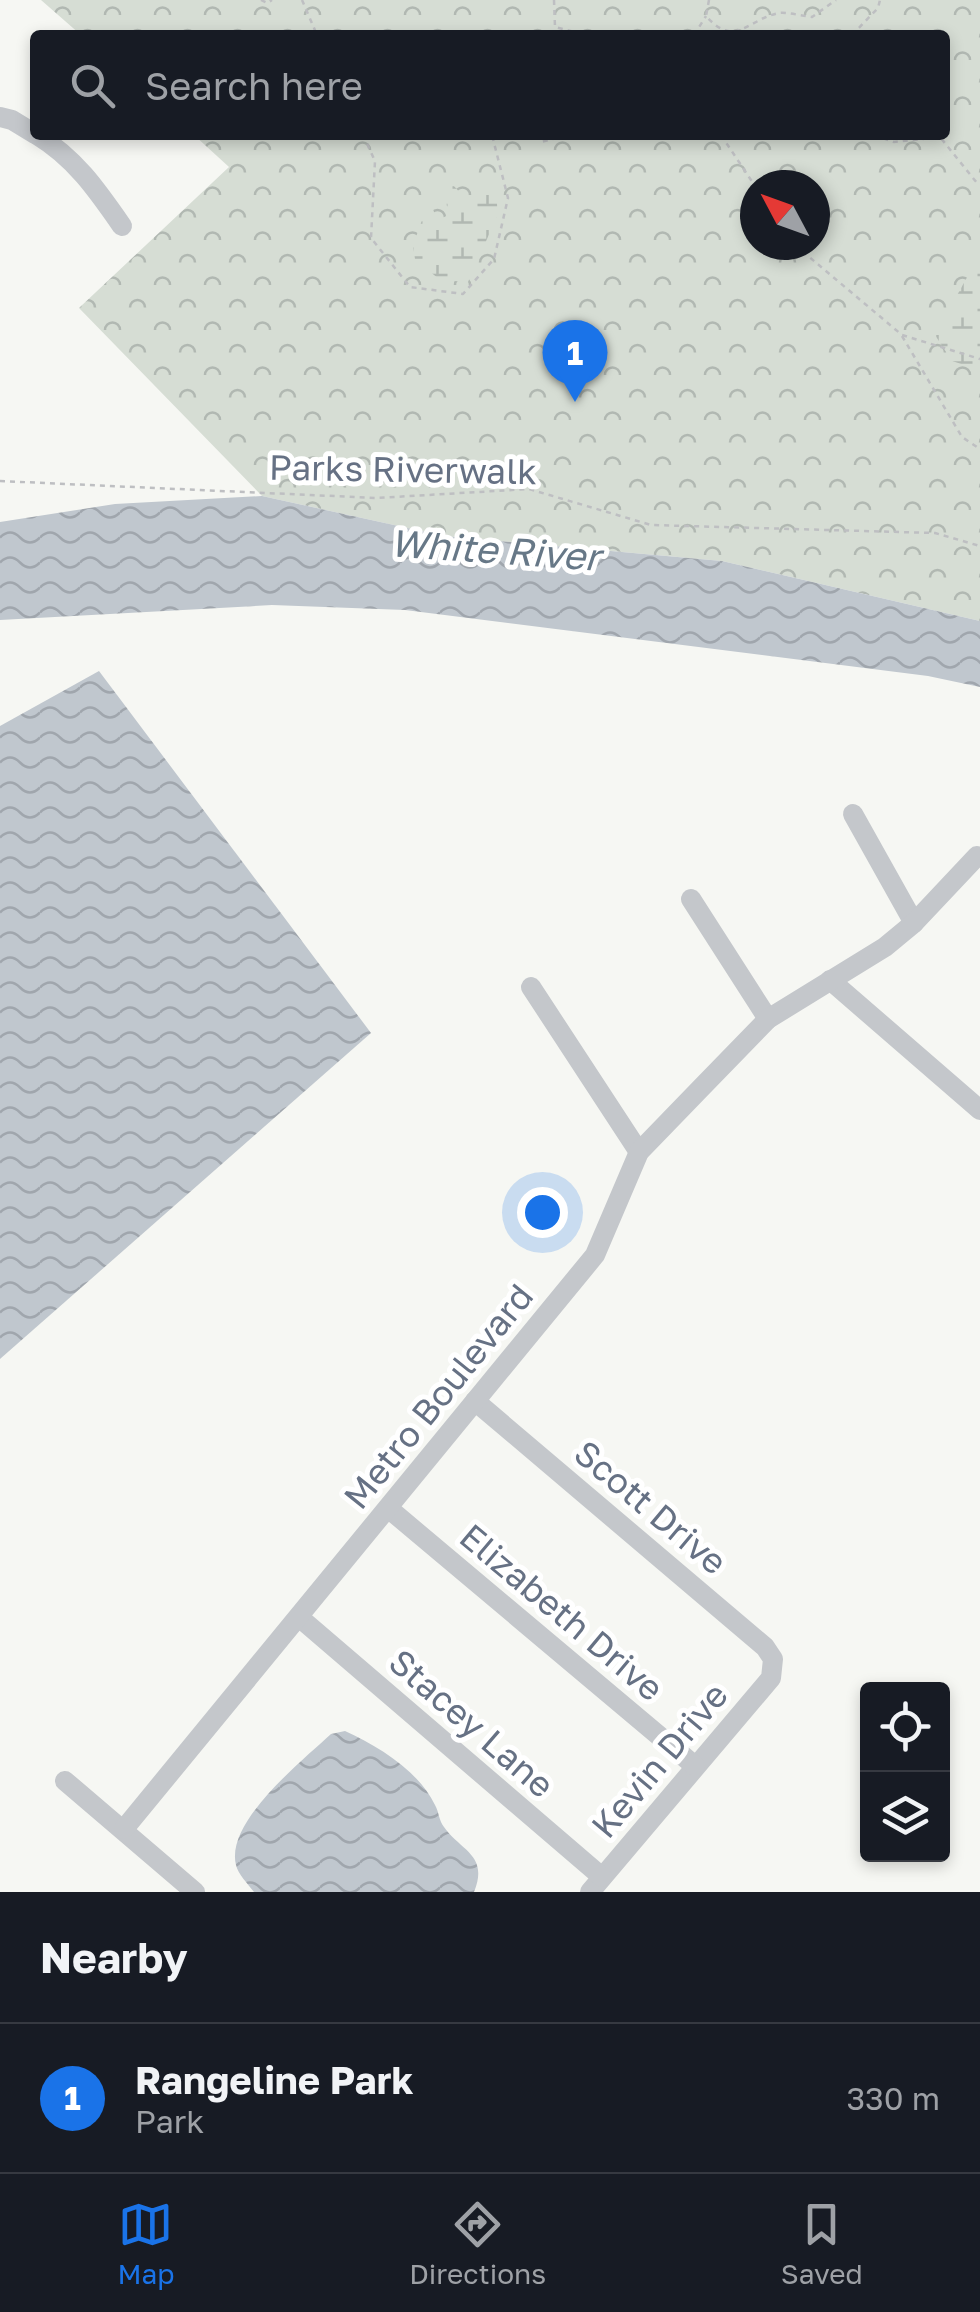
<!DOCTYPE html>
<html lang="en">
<head>
<meta charset="utf-8">
<style>
	:root { --surface:#171b24; --page:#20242c; --text:#f1f3f6; --muted:#9ea1a6; --line:#363941; --accent:#1a73e8 }
	body { margin:0; font-family:"Golos Text",sans-serif; background:var(--page); color:var(--text) }
	.controls { position:absolute; right:30px; bottom:30px; display:grid; overflow:hidden; border-radius:10px; box-shadow:0 5px 15px #0003 }
	.controls button { width:90px; height:90px; display:grid; place-items:center; padding:0; border:0; border-bottom:2px solid var(--line); background:var(--surface); color:var(--text); font:50px sans-serif }
	.compass { position:absolute; left:740px; top:170px; width:90px; height:90px; border-radius:50%; background:var(--surface); box-shadow:0 5px 15px #0003; rotate:311deg }
	.you { position:absolute; left:542px; top:1212px; width:35px; height:35px; margin:-25px; border:8px solid #fff; border-radius:50%; background:#1a73e8; box-shadow:0 0 0 15px #1a73e833 }
	.badge { display:grid; place-items:center; width:65px; height:65px; border-radius:50%; background:var(--accent); color:#fff; font-size:32px; font-weight:700 }
	.pin { position:absolute; translate:-50% -82px; filter:drop-shadow(0 2px 5px #0008) }
	.pin::after { content:''; position:absolute; top:52px; width:35px; height:30px; background:inherit; clip-path:polygon(0 0,100% 0,50% 100%) }
	.list { margin:0; padding:0; list-style:none }
	h2 { display:flex; justify-content:space-between; align-items:center; height:130px; margin:0; padding:0 40px; font-size:42px }
	h2 small { font-size:32px; font-weight:400; color:var(--muted) }
	.list li { display:grid; grid-template-columns:65px 1fr auto; gap:30px; align-items:center; box-sizing:border-box; height:150px; padding:0 40px; border-top:2px solid var(--line) }
	.list b { display:block; font-size:38px; white-space:nowrap }
	.list p { margin:0; font-size:32px; white-space:nowrap; color:var(--muted) }
	.list em { font-size:32px; font-style:normal; color:var(--muted) }
	.icon { flex:none; width:55px; height:55px; fill:none; stroke:currentColor; stroke-width:2; stroke-linecap:round; stroke-linejoin:round }
	.map { position:relative; flex:none; width:980px; height:1892px; overflow:hidden }
	.search { position:absolute; background:var(--surface); box-shadow:0 5px 15px #0003; left:30px; right:30px; top:30px; height:110px; display:flex; align-items:center; gap:25px; box-sizing:border-box; padding:0 35px; border-radius:10px; color:var(--muted); font-size:38px }
	.sheet { height:280px; background:var(--surface) }
	nav { display:flex; justify-content:space-around; align-items:center; box-sizing:border-box; height:140px; border-top:2px solid var(--line); background:var(--surface); font-size:28px; color:var(--muted) }
	nav a { display:grid; justify-items:center; gap:5px }
	nav .on { color:var(--accent) }
	.map>svg:first-child { display:block }
	.forest { fill:url(#forest-crowns); fill-rule:evenodd }
	.wetland { fill:url(#wetland-marsh) }
	.water { fill:url(#water-waves) }
	.lines { fill:none; stroke-linecap:round; stroke-linejoin:round }
	.path { stroke:#bebfc2; stroke-width:2.5; stroke-dasharray:5 5; stroke-linecap:butt }
	.minor { stroke:#c4c7cb; stroke-width:20 }
	.labels { text-anchor:middle; dominant-baseline:central; stroke-width:10; stroke-linejoin:round; paint-order:stroke }
	.street-label { font-size:35px; fill:#667184; stroke:#fff }
	.water-label { font-size:38px; font-style:italic; fill:#677887; stroke:#fff }
</style>
</head>
<body>
<div class="map">
<svg width="980" height="1892" viewBox="0 0 980 1892">
	<defs>
		<pattern id="forest-crowns" width="20" height="18" patternUnits="userSpaceOnUse" patternTransform="scale(2.5)"><rect width="20" height="18" fill="#d6ddd4"/><path d="M2 6a3 3 0 1 1 6 0M12 15a3 3 0 1 1 6 0" fill="none" stroke="#b1b8b2"/></pattern>
		<pattern id="wetland-marsh" width="20" height="14" patternUnits="userSpaceOnUse" patternTransform="scale(2.5)"><rect width="20" height="14" fill="#d6ddd4"/><path d="M1 5h8M5 5V1M11 12h8M15 12V8" fill="none" stroke="#b1b8b2"/></pattern>
		<pattern id="water-waves" width="16" height="10" patternUnits="userSpaceOnUse" patternTransform="scale(2.5)"><rect width="16" height="10" fill="#c0c7ce"/><path d="M0 5q4-4 8 0t8 0" fill="none" stroke="#a0a6ad"/></pattern>
	</defs>
	<rect width="100%" height="100%" fill="#f6f7f3"/>
	<path class="forest" d="M41 0H980V621L722 561 444 536 262 496 79 308 229 167 194 135H945V35H81ZM755 185H815V245H755Z"/>
	<g class="wetland">
		<path d="M443 174 473 207 479 196V175L495 184 498 214 468 282 440 280 415 259 413 245 425 212 433 209 437 221 448 215Z"/>
		<path d="M980 254V370L952 361 935 335Z"/>
	</g>
	<g class="water">
		<path d="M262 496 444 536 722 561 980 621V687L928 676 405 610 272 605 0 620V522L115 504Z"/>
		<path d="M99 671 371 1033 0 1359V726Z"/>
		<path d="M345 1731C379 1747 418 1770 435 1805 439 1812 439 1821 444 1827 461 1851 489 1855 474 1892H254C248 1884 238 1874 236 1865 225 1822 302 1761 331 1734Z"/>
	</g>
	<g class="lines">
		<g class="path">
			<path d="M261 0 267 3 272 0"/>
			<path d="M302 0 317 35"/>
			<path d="M554 0 555 27 587 35"/>
			<path d="M709 0 706 16C735 49 748 19 779 13 788 12 802 16 812 17L836 0"/>
			<path d="M694 35 706 16"/>
			<path d="M852 35 878 8 880 0"/>
			<path d="M363 135 375 161 371 238 410 287 463 294 494 259 508 198 492 135"/>
			<path d="M537 135 541 142 569 135"/>
			<path d="M721 135 755 186"/>
			<path d="M874 135 894 142 940 137 977 183H980"/>
			<path d="M795 245 902 335 980 359"/>
			<path d="M902 336 962 437 980 449"/>
			<path d="M0 481 377 498 529 489 651 525 935 533 980 546"/>
		</g>
		<g class="minor">
			<path d="M0 117 12 120 35 134"/>
			<path d="M37 135C75 158 97 190 122 226"/>
			<path d="M853 814 914 923"/>
			<path d="M691 899 768 1019"/>
			<path d="M830 980 980 1110"/>
			<path d="M531 987 639 1152"/>
			<path d="M475 1401 765 1647 773 1659 771 1678 590 1892"/>
			<path d="M388 1508 695 1766"/>
			<path d="M300 1618 602 1877"/>
			<path d="M65 1781 195 1892"/>
			<path d="M124 1829 595 1255 639 1152 699 1090 768 1019 885 947 914 923 977 856"/>
		</g>
	</g>
	<g class="labels">
		<g class="street-label">
			<text transform="translate(403 469) rotate(1)">Parks Riverwalk</text>
			<text transform="translate(438 1396) rotate(-51)">Metro Boulevard</text>
			<text transform="translate(651 1507) rotate(40)">Scott Drive</text>
			<text transform="translate(562 1612) rotate(40)">Elizabeth Drive</text>
			<text transform="translate(472 1723) rotate(41)">Stacey Lane</text>
			<text transform="translate(659 1760) rotate(-50)">Kevin Drive</text>
		</g>
		<g class="water-label">
			<text transform="translate(495 549) rotate(4)">White River</text>
		</g>
	</g>
</svg>
<div class="controls">
<button><svg class="icon" aria-label="locate" viewBox="0 0 24 24"><circle cx="12" cy="12" r="6"/><path d="M12 2v4M12 18v4M2 12h4M18 12h4"/></svg></button>
<button><svg class="icon" aria-label="layers" viewBox="0 0 24 24"><path d="M12 4l9 5-9 5-9-5zM3 14l9 5 9-5"/></svg></button>
</div>
<svg class="compass" viewBox="-18 -18 36 36"><path d="M0-13l5 13h-10z" fill="#e53935"/><path d="M0 13l5-13h-10z" fill="#9ea1a6"/></svg>
<div class="you"></div>
<div class="pin badge" style="left:575px;top:402px">1</div>
<div class="search"><svg class="icon" aria-label="search" viewBox="0 0 24 24"><circle cx="10" cy="10" r="6"/><path d="M15 15l6 6"/></svg>Search here</div>
</div>
<section class="sheet">
<h2>Nearby<small></small></h2>
<ul class="list">
<li><span class="badge">1</span><div><b>Rangeline Park</b><p>Park</p></div><em>330 m</em></li>
</ul>
</section>
<nav>
<a class="on"><svg class="icon" aria-label="map" viewBox="0 0 24 24"><path d="M3 6l6-2 6 2 6-2v14l-6 2-6-2-6 2zM9 4v14M15 6v14"/></svg>Map</a>
<a><svg class="icon" aria-label="directions" viewBox="0 0 24 24"><path d="M12 3l9 9-9 9-9-9zM9 14v-3h6M13 9l2 2-2 2"/></svg>Directions</a>
<a><svg class="icon" aria-label="saved" viewBox="0 0 24 24"><path d="M7 4h10v16l-5-4-5 4z"/></svg>Saved</a>
</nav>
</body>
</html>
